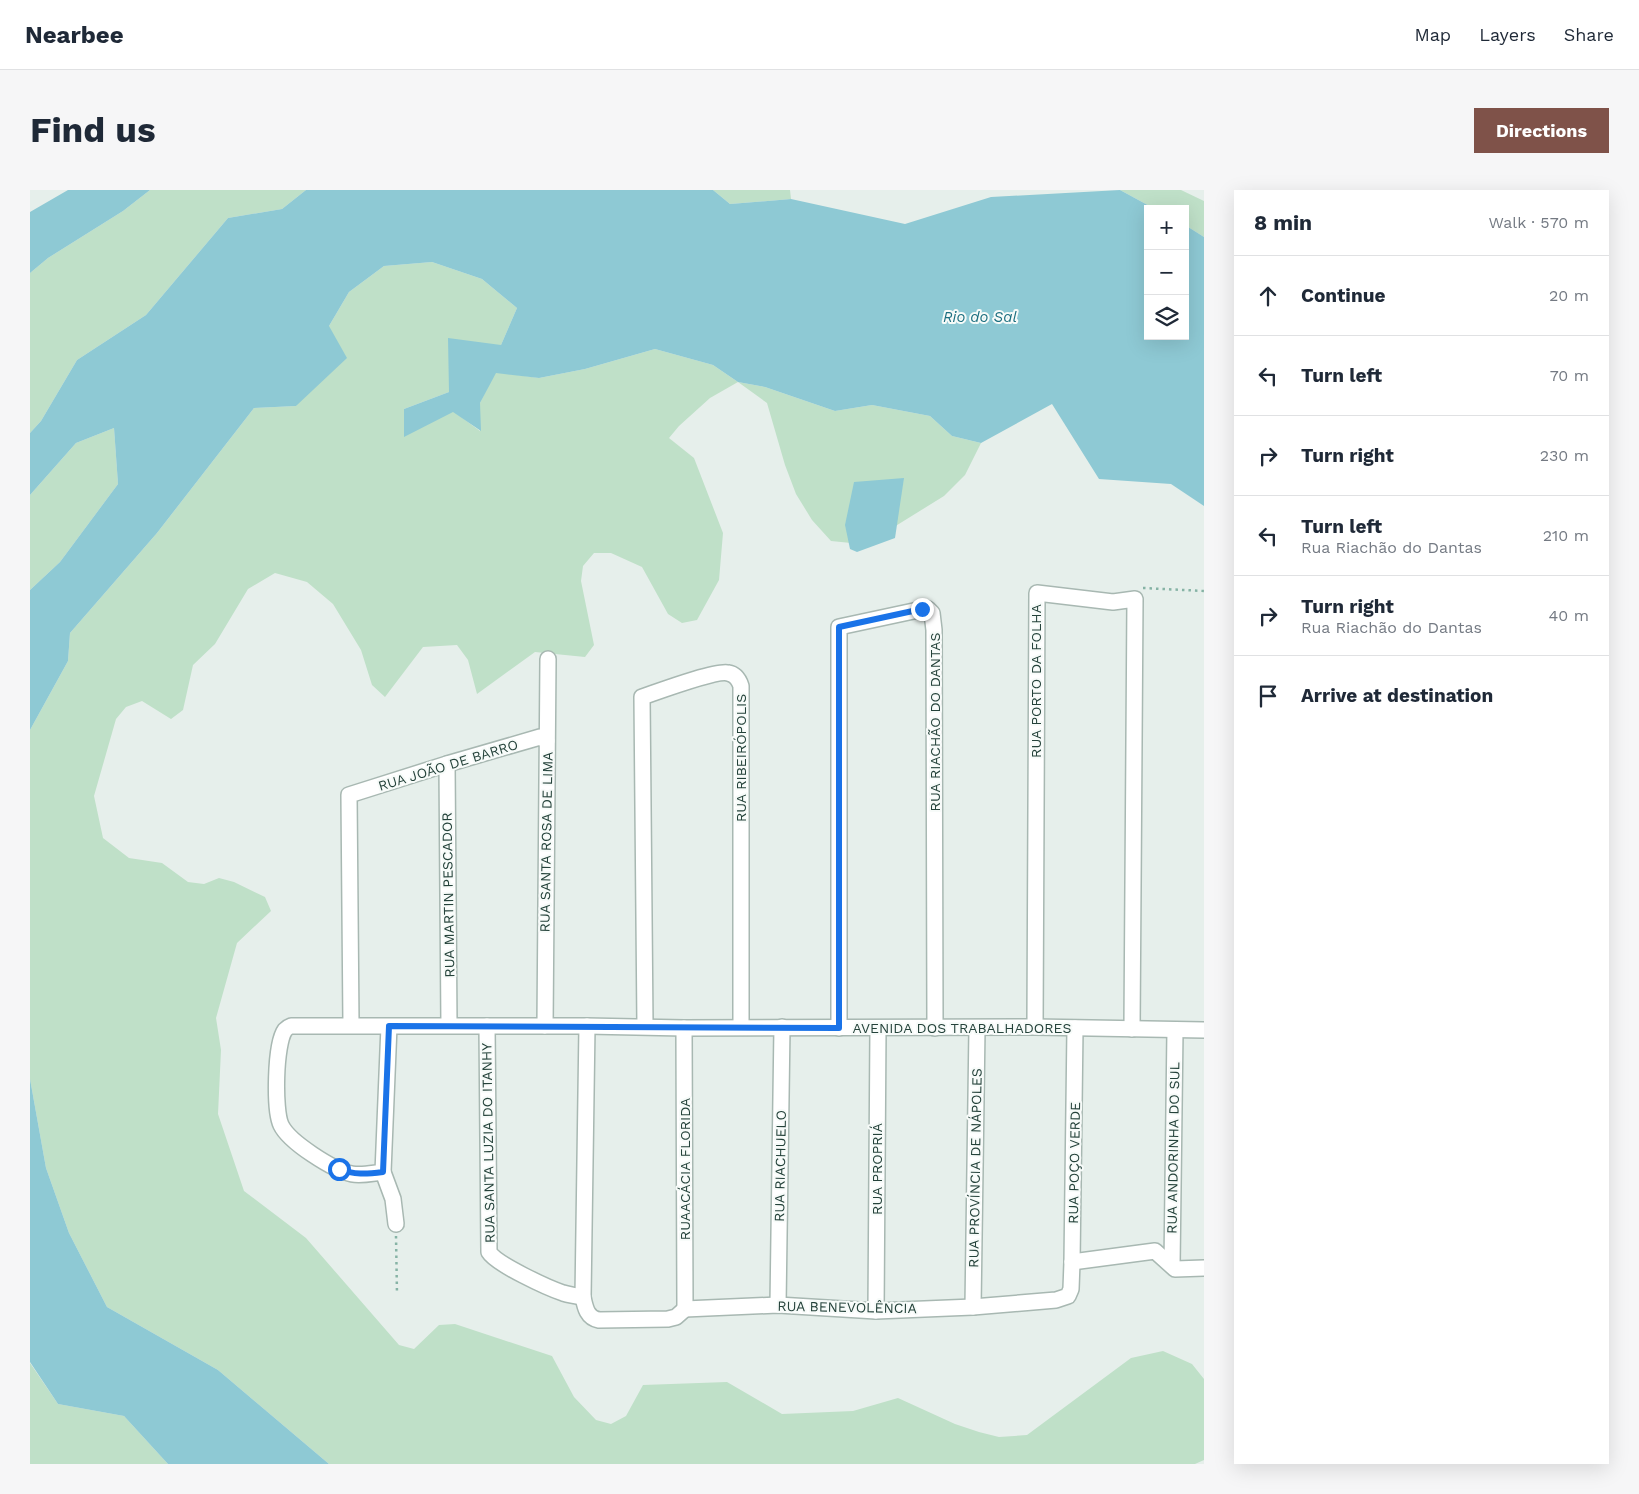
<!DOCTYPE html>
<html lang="en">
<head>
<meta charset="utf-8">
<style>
	:root { --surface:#fff; --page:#f6f6f7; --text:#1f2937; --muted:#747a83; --line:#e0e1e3; --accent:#7f5249 }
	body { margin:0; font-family:"Work Sans",sans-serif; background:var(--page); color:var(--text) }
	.controls { position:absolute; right:15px; top:15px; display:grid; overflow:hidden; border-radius:0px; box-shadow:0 5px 20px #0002 }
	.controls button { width:45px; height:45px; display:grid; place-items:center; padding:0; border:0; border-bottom:1px solid var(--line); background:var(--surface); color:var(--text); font:25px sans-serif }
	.stop { position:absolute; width:15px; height:15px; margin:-11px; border:4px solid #1a73e8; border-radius:50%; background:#fff }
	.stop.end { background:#1a73e8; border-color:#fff; box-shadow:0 1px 5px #0008 }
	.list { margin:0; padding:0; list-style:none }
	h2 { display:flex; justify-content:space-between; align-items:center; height:65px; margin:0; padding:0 20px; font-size:21px }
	h2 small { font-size:16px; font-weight:400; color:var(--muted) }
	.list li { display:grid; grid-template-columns:32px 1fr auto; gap:15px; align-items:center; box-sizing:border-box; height:80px; padding:0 20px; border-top:1px solid var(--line) }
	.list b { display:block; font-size:19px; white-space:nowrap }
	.list p { margin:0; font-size:16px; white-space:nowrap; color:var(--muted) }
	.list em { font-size:16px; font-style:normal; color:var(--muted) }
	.icon { flex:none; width:28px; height:28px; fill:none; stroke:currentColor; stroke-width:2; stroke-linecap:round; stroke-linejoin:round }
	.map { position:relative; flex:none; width:1174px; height:1274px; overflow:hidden; border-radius:0px }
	header { display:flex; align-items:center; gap:30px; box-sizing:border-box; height:70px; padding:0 25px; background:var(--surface); border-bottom:1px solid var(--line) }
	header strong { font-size:24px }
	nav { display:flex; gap:28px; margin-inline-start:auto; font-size:18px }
	.intro { display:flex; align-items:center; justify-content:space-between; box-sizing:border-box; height:120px; padding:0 30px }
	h1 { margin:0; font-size:35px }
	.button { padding:12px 22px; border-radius:0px; background:var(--accent); color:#fff; font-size:18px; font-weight:700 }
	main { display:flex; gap:30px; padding:0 30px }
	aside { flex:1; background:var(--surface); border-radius:0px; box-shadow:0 5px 20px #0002 }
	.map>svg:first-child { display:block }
	.green { fill:#bfe0c8 }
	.water { fill:#8ec9d4 }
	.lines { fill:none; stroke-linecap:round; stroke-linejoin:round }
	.minor-casing { stroke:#a8b8b2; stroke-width:18 }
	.path { stroke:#86b3a5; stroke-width:2.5; stroke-dasharray:2.5 4; stroke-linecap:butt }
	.minor { stroke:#fff; stroke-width:15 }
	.route { stroke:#1a73e8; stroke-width:6 }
	.labels { text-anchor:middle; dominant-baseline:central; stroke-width:4; stroke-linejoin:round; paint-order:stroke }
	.street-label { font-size:14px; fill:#24423a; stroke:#f7fbf9 }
	.water-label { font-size:15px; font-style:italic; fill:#1c6f80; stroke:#f7fbf9 }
</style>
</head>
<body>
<header>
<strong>Nearbee</strong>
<nav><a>Map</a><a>Layers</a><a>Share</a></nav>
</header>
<div class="intro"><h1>Find us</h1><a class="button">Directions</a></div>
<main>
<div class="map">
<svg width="1174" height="1274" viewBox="0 0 1174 1274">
	<rect width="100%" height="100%" fill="#e6efeb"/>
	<g class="green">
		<path d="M120 0H276L252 19 198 28 116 125 47 170 11 231 0 243V83L18 68 93 21Z"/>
		<path d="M683 0H760L761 9 700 14Z"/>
		<path d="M1090 0H1151L1174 11V47L1155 35V19H1125Z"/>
		<path d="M402 72 452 89 487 118 471 155 419 202 374 219V246L423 221 450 241V213L465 182 509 188 555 179 625 159 683 175 708 192 735 197 805 221 842 215 900 226 922 246 951 253 935 285 914 306 843 350 831 354 801 351 782 330 766 304 755 275 737 213 708 192 680 208 649 236 639 248 664 268 693 343 689 390 667 430 652 433 638 424 612 377 581 363H564L553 376 551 391 564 455 555 467 505 462 447 504 438 470 427 455 393 457 355 507 342 495 331 460 303 414 277 392 245 383 218 399 185 454 163 475 153 520 141 529 112 511 96 517 86 529 64 606 73 648 99 668 132 673 158 692 174 694 189 688 204 692 235 707 241 721 207 753 186 828 191 860 188 924 214 1001 276 1048 369 1155 384 1159 409 1135 425 1134 522 1166 544 1207 566 1230 581 1234 596 1226 613 1195 697 1192 752 1224 823 1221 868 1208 925 1234 949 1242 969 1247 997 1245 1101 1168 1133 1161 1162 1174 1174 1189V1270L1165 1274H299L188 1180 77 1117 39 1043 16 978 0 889V540L38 471 40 443 127 343 224 218 266 216 299 136 319 102 354 76Z"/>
		<path d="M84 238 88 294 30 372 0 400V305L46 253Z"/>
		<path d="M0 1173 28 1214 94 1226 138 1274H0Z"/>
	</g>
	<g class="water">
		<path d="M38 0H120L93 21 18 68 0 83V22Z"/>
		<path d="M276 0H683L700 14 761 9 875 34 961 7 1090 0 1125 19H1118V146H1155V35L1174 47V316L1141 294 1069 289 1022 214 951 253 922 246 900 226 842 215 805 221 735 197 708 192 683 175 625 159 555 179 509 188 466 183 450 213 451 241 423 222 374 247V219L419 202 418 148 471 155 487 118 452 89 402 72 354 76 319 102 299 136 317 168 266 216 224 218 127 343 40 443 38 471 0 540V400L30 372 88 294 84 238 46 253 0 305V243L11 231 47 170 116 125 198 28 252 19Z"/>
		<path d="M874 288 865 348 827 362 820 359 815 335 824 292Z"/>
		<path d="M0 889 16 978 39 1043 77 1117 188 1180 299 1274H138L94 1226 28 1214 0 1172Z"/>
	</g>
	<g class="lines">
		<defs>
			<g id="minor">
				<path d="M417 574 419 835"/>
				<path d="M321 835 319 605 417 574 510 547 517 551"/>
				<path d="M359 836 353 982C343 983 332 986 322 984 303 980 259 952 251 935 244 920 245 854 255 840 257 838 258 837 261 836H557L654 838 1005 837 1174 840"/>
				<path d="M457 836 459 1062C466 1074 518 1098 533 1103 540 1105 546 1106 553 1107"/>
				<path d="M515 836 518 469"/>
				<path d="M557 836 553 1107C555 1117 557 1128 569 1130L638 1129 646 1127 655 1119"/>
				<path d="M615 836 612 507C627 502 686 480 698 483 705 484 709 490 711 496V837"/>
				<path d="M1005 837 1007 403 1083 412 1105 409 1102 839"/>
				<path d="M654 838 655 1119"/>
				<path d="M809 838V437L893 419H898L902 423 904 440 905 838"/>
				<path d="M353 982 363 1009 366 1034"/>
				<path d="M1042 1072 1125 1061 1145 1079 1174 1078"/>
				<path d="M1142 1075 1145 840"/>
				<path d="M748 1115 752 837"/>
				<path d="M943 1117 947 838"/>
				<path d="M655 1119 748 1115 846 1121 943 1117 1026 1110 1038 1106 1041 1099 1042 1072 1045 838"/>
				<path d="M846 1121 848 838"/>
			</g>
		</defs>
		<use href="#minor" class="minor-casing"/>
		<g class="path">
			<path d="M1113 398 1174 401"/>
			<path d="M366 1046 367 1104"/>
		</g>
		<use href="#minor" class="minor"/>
	</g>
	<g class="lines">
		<path class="route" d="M309 979C324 985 337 984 353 982L359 836 809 838V437L892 419"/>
	</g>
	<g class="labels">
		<g class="street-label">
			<text transform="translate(1006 491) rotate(-90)">RUA PORTO DA FOLHA</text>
			<text transform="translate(905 532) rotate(-90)">RUA RIACHÃO DO DANTAS</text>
			<text transform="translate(711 568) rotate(-90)">RUA RIBEIRÓPOLIS</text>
			<text transform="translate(418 575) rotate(-17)">RUA JOÃO DE BARRO</text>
			<text transform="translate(516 652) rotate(-89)">RUA SANTA ROSA DE LIMA</text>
			<text transform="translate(418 705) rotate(-91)">RUA MARTIN PESCADOR</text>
			<text x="932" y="838">AVENIDA DOS TRABALHADORES</text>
			<text transform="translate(458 953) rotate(-91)">RUA SANTA LUZIA DO ITANHY</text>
			<text transform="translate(1143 958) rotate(-89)">RUA ANDORINHA DO SUL</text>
			<text transform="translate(1044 973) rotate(-89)">RUA POÇO VERDE</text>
			<text transform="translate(750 976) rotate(-89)">RUA RIACHUELO</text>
			<text transform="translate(945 978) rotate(-89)">RUA PROVÍNCIA DE NÁPOLES</text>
			<text transform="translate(655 979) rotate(-90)">RUAACÁCIA FLORIDA</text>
			<text transform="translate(847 979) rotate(-90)">RUA PROPRIÁ</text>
			<text transform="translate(817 1117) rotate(1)">RUA BENEVOLÊNCIA</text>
		</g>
		<g class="water-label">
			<text x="950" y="127">Rio do Sal</text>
		</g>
	</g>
</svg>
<div class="controls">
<button>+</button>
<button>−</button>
<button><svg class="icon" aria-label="layers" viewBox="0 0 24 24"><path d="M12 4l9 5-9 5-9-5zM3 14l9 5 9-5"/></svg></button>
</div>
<div class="stop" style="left:309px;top:979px"></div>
<div class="stop end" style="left:892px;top:419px"></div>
</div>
<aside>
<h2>8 min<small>Walk · 570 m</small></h2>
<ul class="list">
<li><svg class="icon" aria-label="ahead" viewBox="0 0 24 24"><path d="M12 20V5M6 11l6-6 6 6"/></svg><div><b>Continue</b></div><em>20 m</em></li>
<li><svg class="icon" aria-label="left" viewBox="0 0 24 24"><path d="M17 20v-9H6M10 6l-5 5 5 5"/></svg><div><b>Turn left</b></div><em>70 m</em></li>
<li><svg class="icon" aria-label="right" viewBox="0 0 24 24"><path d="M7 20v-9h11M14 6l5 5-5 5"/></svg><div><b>Turn right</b></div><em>230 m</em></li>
<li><svg class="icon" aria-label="left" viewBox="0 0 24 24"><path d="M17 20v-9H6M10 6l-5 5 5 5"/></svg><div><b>Turn left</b><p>Rua Riachão do Dantas</p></div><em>210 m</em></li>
<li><svg class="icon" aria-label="right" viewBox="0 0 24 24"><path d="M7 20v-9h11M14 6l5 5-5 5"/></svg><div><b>Turn right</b><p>Rua Riachão do Dantas</p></div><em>40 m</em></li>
<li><svg class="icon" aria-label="arrive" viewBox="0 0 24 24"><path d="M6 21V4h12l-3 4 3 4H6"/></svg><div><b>Arrive at destination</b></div></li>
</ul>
</aside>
</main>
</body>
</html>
